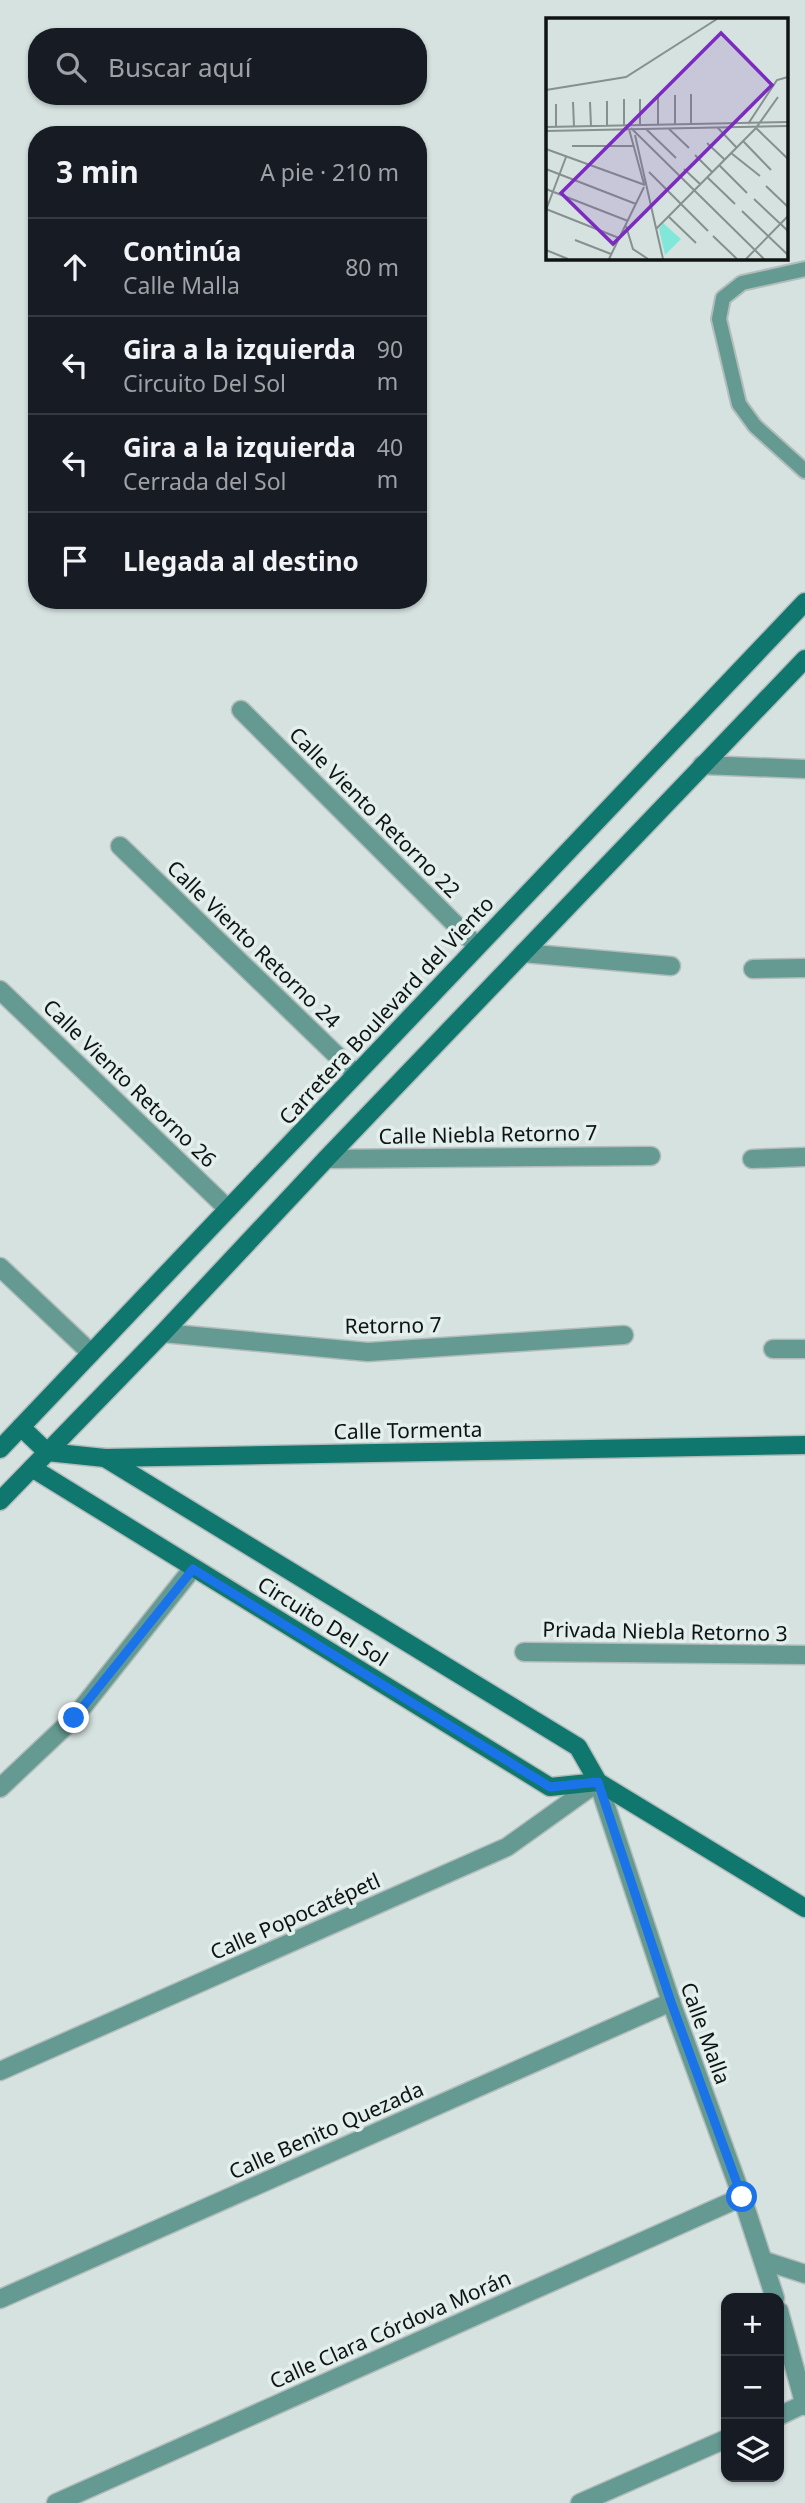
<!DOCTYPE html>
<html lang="es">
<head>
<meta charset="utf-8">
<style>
	:root { --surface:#171b24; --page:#20242c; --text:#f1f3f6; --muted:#9ea1a6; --line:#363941 }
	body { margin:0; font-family:"Noto Sans",sans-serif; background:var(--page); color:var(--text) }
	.controls { position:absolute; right:21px; bottom:21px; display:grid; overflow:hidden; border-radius:14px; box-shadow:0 2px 5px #0004 }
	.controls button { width:63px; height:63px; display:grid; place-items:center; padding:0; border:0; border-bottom:2px solid var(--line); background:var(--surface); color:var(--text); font:35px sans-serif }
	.stop { position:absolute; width:21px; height:21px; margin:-16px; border:5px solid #1a73e8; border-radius:50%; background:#fff }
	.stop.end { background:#1a73e8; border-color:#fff; box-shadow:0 2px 7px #0008 }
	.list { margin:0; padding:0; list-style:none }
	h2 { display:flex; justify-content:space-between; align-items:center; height:91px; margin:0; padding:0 28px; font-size:30px }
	h2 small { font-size:23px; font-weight:400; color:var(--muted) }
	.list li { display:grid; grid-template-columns:46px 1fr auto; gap:21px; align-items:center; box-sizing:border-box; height:98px; padding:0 28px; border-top:2px solid var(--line) }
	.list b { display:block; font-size:26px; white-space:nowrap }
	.list p { margin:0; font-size:23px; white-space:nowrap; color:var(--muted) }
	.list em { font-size:23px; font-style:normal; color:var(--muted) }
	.icon { flex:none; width:38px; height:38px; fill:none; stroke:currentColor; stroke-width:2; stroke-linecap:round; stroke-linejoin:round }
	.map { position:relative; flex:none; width:805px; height:2503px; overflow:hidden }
	.search { position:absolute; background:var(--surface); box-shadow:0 2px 5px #0004; left:28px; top:28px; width:399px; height:77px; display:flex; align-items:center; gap:18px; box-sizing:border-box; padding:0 24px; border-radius:28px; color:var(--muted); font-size:26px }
	.panel { position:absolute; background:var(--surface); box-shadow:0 2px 5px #0004; left:28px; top:126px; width:399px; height:483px; border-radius:28px }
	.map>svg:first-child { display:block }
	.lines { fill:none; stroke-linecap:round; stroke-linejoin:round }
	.lane-casing { stroke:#b2bdbb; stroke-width:18 }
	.street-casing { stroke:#b2bdbb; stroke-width:21 }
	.secondary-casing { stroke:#b2bdbb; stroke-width:21 }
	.lane { stroke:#659a92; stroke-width:14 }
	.street { stroke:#659a92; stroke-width:18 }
	.secondary { stroke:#10776e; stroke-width:18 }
	.route { stroke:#1a73e8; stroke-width:9 }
	.labels { text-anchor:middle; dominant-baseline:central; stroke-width:7; stroke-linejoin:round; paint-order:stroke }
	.street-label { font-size:21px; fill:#0f1413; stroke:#e3efed }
	.inset-road { fill:none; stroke:#86908e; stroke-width:2 }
	.view { fill:#7b2cbf; fill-opacity:0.15; stroke:#7b2cbf; stroke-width:3.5 }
	.inset-edge { fill:none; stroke:#0f1413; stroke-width:3.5 }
</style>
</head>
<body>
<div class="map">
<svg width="805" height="2503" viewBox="0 0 805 2503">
	<rect width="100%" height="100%" fill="#d6e2e0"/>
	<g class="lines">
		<defs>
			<path id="lane" d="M805 269 742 283 723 298 719 319 739 404 755 426 805 471"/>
			<g id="street">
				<path d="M241 710 477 946"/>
				<path d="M702 765 805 769"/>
				<path d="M120 846 356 1074"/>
				<path d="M523 953 671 966"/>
				<path d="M753 969 805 968"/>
				<path d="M0 990 228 1209"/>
				<path d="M326 1159 651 1156"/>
				<path d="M752 1159 805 1157"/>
				<path d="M0 1267 91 1353"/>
				<path d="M163 1333 368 1352 624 1335"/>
				<path d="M773 1349H805"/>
				<path d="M524 1652 805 1655"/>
				<path d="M0 1788 74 1718 193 1568"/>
				<path d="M0 2071 507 1847 598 1782 671 2002 742 2197 775 2298"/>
				<path d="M765 2261 805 2274"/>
				<path d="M0 2299 671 2002"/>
				<path d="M779 2311 805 2406"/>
				<path d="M779 2416 804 2404"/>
				<path d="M56 2503 742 2197"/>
				<path d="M580 2503 726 2439"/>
			</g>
			<g id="secondary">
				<path d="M21 1427 47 1452 105 1458 805 1445"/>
				<path d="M0 1449 805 602"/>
				<path d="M105 1458 578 1747 598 1782 805 1908"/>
				<path d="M32 1468 550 1787 598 1782"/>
				<path d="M0 1501 163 1333 326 1159 805 659"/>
			</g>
		</defs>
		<use href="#lane" class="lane-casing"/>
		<use href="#street" class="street-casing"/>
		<use href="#secondary" class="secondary-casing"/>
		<use href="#lane" class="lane"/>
		<use href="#street" class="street"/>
		<use href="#secondary" class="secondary"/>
	</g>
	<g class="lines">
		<path class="route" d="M74 1718 193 1569 550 1787 598 1782 671 2002 742 2197"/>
	</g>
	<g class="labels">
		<g class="street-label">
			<text transform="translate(375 812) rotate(45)">Calle Viento Retorno 22</text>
			<text transform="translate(254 944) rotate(44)">Calle Viento Retorno 24</text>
			<text transform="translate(386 1010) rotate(-47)">Carretera Boulevard del Viento</text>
			<text transform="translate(130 1083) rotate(44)">Calle Viento Retorno 26</text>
			<text transform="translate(488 1134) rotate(-1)">Calle Niebla Retorno 7</text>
			<text transform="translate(393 1325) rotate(-1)">Retorno 7</text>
			<text transform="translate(408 1430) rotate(-1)">Calle Tormenta</text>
			<text transform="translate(323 1621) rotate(32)">Circuito Del Sol</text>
			<text transform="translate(665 1631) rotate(1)">Privada Niebla Retorno 3</text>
			<text transform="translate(295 1916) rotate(-24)">Calle Popocatépetl</text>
			<text transform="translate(706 2033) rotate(70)">Calle Malla</text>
			<text transform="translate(326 2130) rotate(-24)">Calle Benito Quezada</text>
			<text transform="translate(390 2329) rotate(-24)">Calle Clara Córdova Morán</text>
		</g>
	</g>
	<g transform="translate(546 18)">
		<rect width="242" height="242" fill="#d6e2e0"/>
		<path d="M117 205 135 221 119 237 113 211Z" fill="#80e7d9"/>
		<path class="inset-road" d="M0 72 80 59 171 1M145 76V105M129 77V106M112 78V107M78 81V107M94 81V107M61 83V108M27 84 28 109M44 84 45 108M10 86V108M202 106 231 62 242 59M0 109 242 104M171 109 190 129M85 110 218 241M122 110 143 130M210 110 242 141M83 111 98 166M100 111 130 140M0 113 242 108M89 117 117 241M197 123 225 152M161 125 178 141M26 128H87M0 131 99 167M185 135 214 158M149 137 166 154M173 147 201 175M0 151 90 186M138 151 154 166M103 154 162 213M161 159 189 186M220 168 242 189M0 171 82 203M208 181 242 213M0 191 73 220M0 192 20 139M196 193 242 237M122 198 150 225M80 208 87 231 102 241M110 211 210 110 232 79M167 218 191 241M29 222 65 236M0 232 22 241M63 241 98 169M200 241 242 198"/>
		<path class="view" d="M175 15 226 67 67 226 15 175Z"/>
		<rect width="242" height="242" class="inset-edge"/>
	</g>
</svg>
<div class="controls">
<button>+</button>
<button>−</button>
<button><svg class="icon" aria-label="layers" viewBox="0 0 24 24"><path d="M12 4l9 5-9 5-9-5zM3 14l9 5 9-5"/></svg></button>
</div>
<div class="stop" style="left:742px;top:2197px"></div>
<div class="stop end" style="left:74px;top:1718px"></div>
<div class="search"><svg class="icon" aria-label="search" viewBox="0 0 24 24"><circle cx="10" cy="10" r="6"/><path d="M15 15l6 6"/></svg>Buscar aquí</div>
<section class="panel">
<h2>3 min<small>A pie · 210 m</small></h2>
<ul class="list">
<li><svg class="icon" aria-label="ahead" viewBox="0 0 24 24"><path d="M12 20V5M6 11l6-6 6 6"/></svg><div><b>Continúa</b><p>Calle Malla</p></div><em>80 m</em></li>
<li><svg class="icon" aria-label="left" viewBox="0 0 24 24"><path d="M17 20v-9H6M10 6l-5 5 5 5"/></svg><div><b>Gira a la izquierda</b><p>Circuito Del Sol</p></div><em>90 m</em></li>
<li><svg class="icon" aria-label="left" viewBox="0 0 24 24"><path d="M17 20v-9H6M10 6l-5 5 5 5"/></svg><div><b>Gira a la izquierda</b><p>Cerrada del Sol</p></div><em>40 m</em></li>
<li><svg class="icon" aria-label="arrive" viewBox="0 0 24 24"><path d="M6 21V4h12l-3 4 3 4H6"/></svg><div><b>Llegada al destino</b></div></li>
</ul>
</section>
</div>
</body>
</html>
